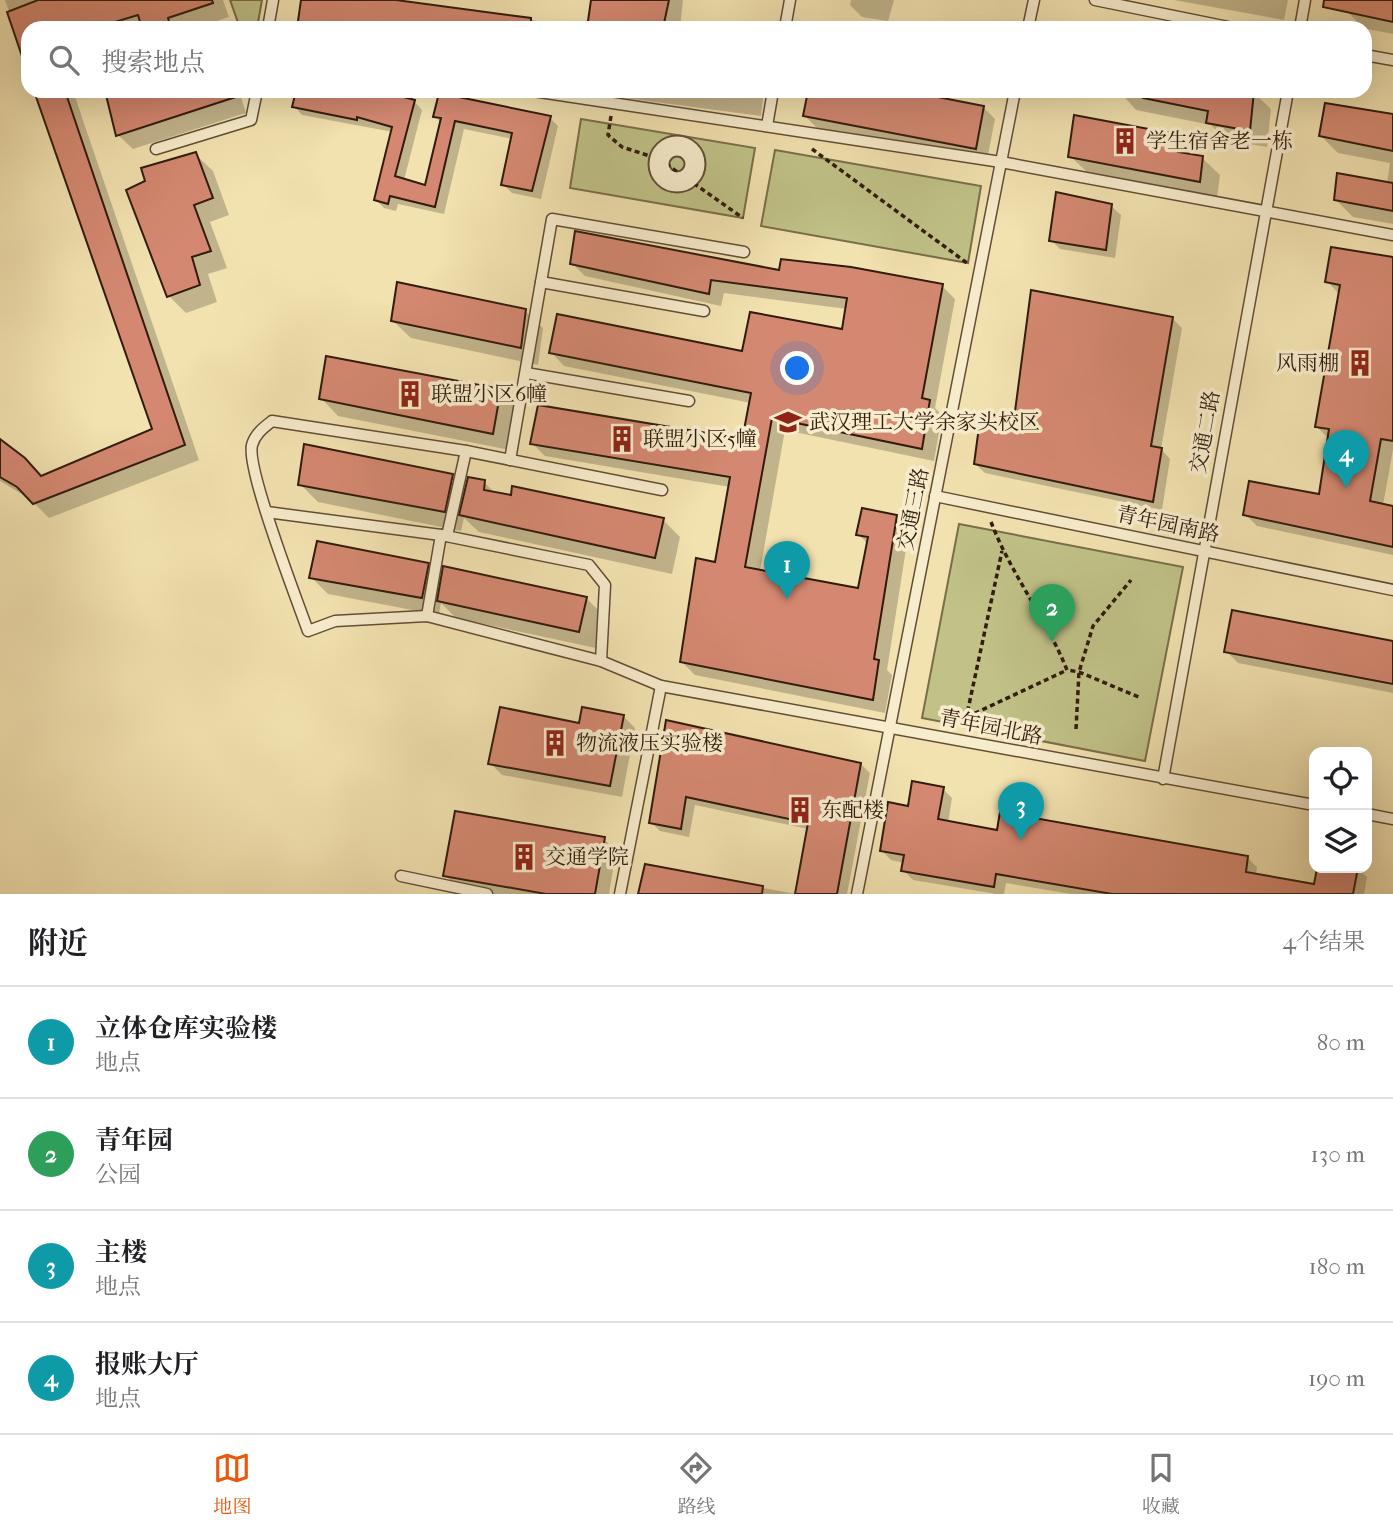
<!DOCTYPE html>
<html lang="zh">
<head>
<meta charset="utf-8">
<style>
	:root { --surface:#fff; --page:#f6f6f6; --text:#202124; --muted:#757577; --line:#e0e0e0; --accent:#ea580c }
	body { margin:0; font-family:"IM FELL French Canon","Noto Serif SC",serif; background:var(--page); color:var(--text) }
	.controls { position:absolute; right:21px; bottom:21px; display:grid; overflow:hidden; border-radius:14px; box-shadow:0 7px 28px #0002 }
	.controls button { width:63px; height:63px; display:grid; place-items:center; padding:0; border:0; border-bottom:2px solid var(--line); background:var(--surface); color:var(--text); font:35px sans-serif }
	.you { position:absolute; left:798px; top:369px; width:24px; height:24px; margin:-18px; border:5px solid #fff; border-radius:50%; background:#1a73e8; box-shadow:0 0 0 10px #1a73e833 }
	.badge { display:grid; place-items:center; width:46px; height:46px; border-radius:50%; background:var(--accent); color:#fff; font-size:23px; font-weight:700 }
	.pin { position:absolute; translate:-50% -58px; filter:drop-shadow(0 2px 4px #0008) }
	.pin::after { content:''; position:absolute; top:37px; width:24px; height:21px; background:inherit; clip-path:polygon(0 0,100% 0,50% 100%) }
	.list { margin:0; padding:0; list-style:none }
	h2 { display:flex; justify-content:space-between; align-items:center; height:91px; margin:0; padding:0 28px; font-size:30px }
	h2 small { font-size:23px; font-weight:400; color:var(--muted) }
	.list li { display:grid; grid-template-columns:46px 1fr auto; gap:21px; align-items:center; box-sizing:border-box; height:112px; padding:0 28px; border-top:2px solid var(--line) }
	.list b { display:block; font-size:26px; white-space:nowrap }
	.list p { margin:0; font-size:23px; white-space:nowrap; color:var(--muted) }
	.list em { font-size:23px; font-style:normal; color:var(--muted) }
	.icon { flex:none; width:38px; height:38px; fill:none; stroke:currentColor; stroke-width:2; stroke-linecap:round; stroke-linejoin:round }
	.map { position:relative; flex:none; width:1393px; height:894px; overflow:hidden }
	.search { position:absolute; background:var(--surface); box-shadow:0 7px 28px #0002; left:21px; right:21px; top:21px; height:77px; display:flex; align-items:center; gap:18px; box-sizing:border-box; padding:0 24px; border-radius:21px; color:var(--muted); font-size:26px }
	.sheet { height:539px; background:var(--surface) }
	nav { display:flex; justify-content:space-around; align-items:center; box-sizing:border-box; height:98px; border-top:2px solid var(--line); background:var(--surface); font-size:19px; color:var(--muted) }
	nav a { display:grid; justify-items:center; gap:4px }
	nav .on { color:var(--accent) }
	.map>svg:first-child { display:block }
	.green { fill:#c0c287; stroke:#796e4a; stroke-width:2 }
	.shadow { fill:#0003 }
	.building { fill:#d48871; stroke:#321b0d; stroke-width:2 }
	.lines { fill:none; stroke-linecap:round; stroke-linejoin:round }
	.service-casing { stroke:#624d36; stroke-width:13 }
	.minor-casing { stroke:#624d36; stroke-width:23 }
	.path { stroke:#321b0d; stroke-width:3.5; stroke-dasharray:5 3.5; stroke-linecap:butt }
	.service { stroke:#f7eccc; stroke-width:10 }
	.minor { stroke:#f7eccc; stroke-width:19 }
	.labels { text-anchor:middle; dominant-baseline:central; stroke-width:7; stroke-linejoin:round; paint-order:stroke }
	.poi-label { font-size:21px; fill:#321b0d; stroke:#f7eccc; text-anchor:start }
	.street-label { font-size:21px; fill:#321b0d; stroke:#f7eccc }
</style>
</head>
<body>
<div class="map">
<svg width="1393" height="894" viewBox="0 0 1393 894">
	<rect width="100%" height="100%" fill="#f2e2b0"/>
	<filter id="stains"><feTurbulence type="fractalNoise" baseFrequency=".00286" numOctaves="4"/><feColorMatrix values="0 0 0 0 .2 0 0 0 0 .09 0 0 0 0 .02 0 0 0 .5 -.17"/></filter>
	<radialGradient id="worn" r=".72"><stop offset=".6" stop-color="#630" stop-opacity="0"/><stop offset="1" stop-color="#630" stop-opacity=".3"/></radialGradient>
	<g class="green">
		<path d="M230 0H262L257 28H240Z"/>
		<path d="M581 119 755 148 743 218 570 188Z"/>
		<path d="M775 150 981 186 968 263 761 226Z"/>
		<path d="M959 524 1183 567 1145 761 922 718Z"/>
	</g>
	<g class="shadow">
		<path d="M5 0H223L229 17 195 28H28V67Z"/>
		<path d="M302 0H383L589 28 592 0H683L680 28H299Z"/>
		<path d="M851 0H894L888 21 862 17 850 5Z"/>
		<path d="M1174 0H1288L1284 20Z"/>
		<path d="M1349 0H1393V34L1363 28 1347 11Z"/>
		<path d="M36 91H73L199 460 49 518 30 499 0 481V441L42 477 154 430Z"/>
		<path d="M107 91H239L246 113 133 149 118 135Z"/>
		<path d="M297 91H350L414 101 422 110 404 180 426 187 441 123 435 116 550 118 558 126 541 199 512 193 503 184 512 139 464 129 444 214 398 204 396 211 384 208 376 200 393 132 302 115 294 106Z"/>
		<path d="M572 91H764L761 116Z"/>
		<path d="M810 91H898L983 107 995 119 987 160 817 128 805 116Z"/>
		<path d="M1119 91 1253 92 1271 109 1267 147 1225 140 1211 125 1136 110Z"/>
		<path d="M1393 116V224L1353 217 1335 199 1387 183 1390 163 1338 153 1321 136Z"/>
		<path d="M1180 137 1197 157 1202 158 1220 175 1217 198 1088 173 1070 156Z"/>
		<path d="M195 154 213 171 229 215 210 222 227 268 208 274 217 302 186 313 169 296Z"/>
		<path d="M1111 206 1121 215 1115 258 1060 249 1051 240Z"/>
		<path d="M1393 259V450L1383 505 1393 507V555L1257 526 1245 514 1321 496 1329 439 1316 426 1340 295 1327 281Z"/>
		<path d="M572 263 781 272 942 286 955 299 935 408 942 415 934 461 785 430 760 571 860 590 869 545 858 534 896 517 909 530 887 670 892 675 885 713 695 675 682 662 717 564 730 487 545 456 532 443 739 440 745 437 751 403 564 366 551 352 744 353 843 331 847 309 724 293 721 306 585 276Z"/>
		<path d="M525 311 543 328 538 365 411 338 393 321Z"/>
		<path d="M1173 319 1182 328 1161 449 1170 459 1162 510 985 473 975 464Z"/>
		<path d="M500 391 518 408 510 450 338 416 321 398Z"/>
		<path d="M452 475 467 490 484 482 496 494 663 520 680 537 672 574 479 532 464 518 461 531 318 502 300 484Z"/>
		<path d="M428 564 443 579 445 568 587 599 604 616 596 648 456 618 441 603 439 615 328 594 311 577Z"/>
		<path d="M1393 642V693L1238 663 1226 651Z"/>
		<path d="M623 716 635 728 622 797 502 775 490 763 580 725Z"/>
		<path d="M667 722 861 764 870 773 847 894H797L808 829 695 805 689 837 660 831 651 822Z"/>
		<path d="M943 789 952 798 948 823 998 832 1247 857 1257 867 1256 875 1316 886 1319 868H1357L1367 877 1364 894H1071L1006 883 1004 894H996L913 880 903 870 904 863 891 860 882 851 909 808Z"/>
		<path d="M604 839 616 851 609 894H495L457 887 445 875Z"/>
		<path d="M646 866 796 894H640Z"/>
	</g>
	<g class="building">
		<path d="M38 0H212L213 3 168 18 171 28H142L138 15 95 28H28V65H25L7 12Z"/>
		<path d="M301 0H396L531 18V28H297Z"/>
		<path d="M591 0H669L663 28H587Z"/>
		<path d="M1324 0H1393V22L1323 7Z"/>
		<path d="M34 91H65L185 445 33 504 17 487 0 477V439L25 458 41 476 152 429Z"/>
		<path d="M105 91H245V94L116 136Z"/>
		<path d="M296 91H358L376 95 377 91H381L415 100 395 176 425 185 441 118 433 117 439 93 551 116 532 191 501 185 512 133 455 121 435 207 390 196 388 204 374 200 392 127 357 117V120L292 107Z"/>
		<path d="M808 91H907L984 106 976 149 803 116Z"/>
		<path d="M1144 91H1254L1250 131 1206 123 1208 111 1143 98Z"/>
		<path d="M1325 103 1393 114V151L1319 136Z"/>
		<path d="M1074 115 1181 135 1178 152 1203 156 1200 182 1068 157Z"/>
		<path d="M196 152 213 198 194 205 211 251 192 257 200 285 167 297 126 190 145 181 141 168Z"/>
		<path d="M1337 173 1393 183V211L1334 200Z"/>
		<path d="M1056 192 1112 204 1106 250 1049 241Z"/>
		<path d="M575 231 779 270 781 259 851 267 943 284 922 398 930 400 922 449 772 418 745 567 858 588 868 537 856 535 862 508 897 515 874 659 879 660 873 700 680 662 696 558 715 562 730 477 530 444 538 405 737 438 738 434 743 435 751 393 549 353 557 314 742 351 750 312 842 329 847 298 711 280 709 294 570 264Z"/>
		<path d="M1331 247 1393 257V441L1381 439 1370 501 1393 506V547L1243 515 1249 481 1319 494 1329 429 1315 427 1340 285 1325 282Z"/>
		<path d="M397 282 526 309 521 348 391 321Z"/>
		<path d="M1031 290 1173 317 1151 446 1162 448 1153 502 974 464 981 412 1014 419Z"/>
		<path d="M326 356 501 389 493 434 319 399Z"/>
		<path d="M304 444 453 474 445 512 298 485Z"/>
		<path d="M468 477 485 480 484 490 511 495 512 486 664 518 655 558 459 515Z"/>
		<path d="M317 541 429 563 422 598 309 578Z"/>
		<path d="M443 566 587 597 579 632 437 601Z"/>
		<path d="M1232 610 1393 641V684L1224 652Z"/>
		<path d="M500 707 579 723 582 707 624 715 610 786 488 764Z"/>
		<path d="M666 720 861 763 837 894H795L808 823 686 797 681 829 649 823Z"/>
		<path d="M912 781 944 787 938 819 997 830 1000 812 1248 856 1246 872 1314 884 1317 868H1358L1353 894H1112L996 874 994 887 901 871 904 855 880 851 888 802 908 806Z"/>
		<path d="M455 811 605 837 595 894H546L443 876Z"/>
		<path d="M645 864 763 886 762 894H638Z"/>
	</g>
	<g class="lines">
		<defs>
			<g id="service">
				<path d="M1095 0 1233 28"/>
				<path d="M268 28 273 0"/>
				<path d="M785 28 790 0"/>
				<path d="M1028 28 1034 0"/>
				<path d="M1300 28 1305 0"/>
				<path d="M1365 55 1393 60"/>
				<path d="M533 91 1001 162 1393 235"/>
				<path d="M767 126 773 91"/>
				<path d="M156 149 251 120 257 91"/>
				<path d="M541 282 704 311"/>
				<path d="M526 373 689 401"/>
				<path d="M510 460 552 219 744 252"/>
				<path d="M662 490 466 451 272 421C263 428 255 434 252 445 246 469 297 600 308 631L335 621 427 616 601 661 661 686 1314 805"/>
				<path d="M935 496 1393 590"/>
				<path d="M267 512 441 535 589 565 605 585 601 661"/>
				<path d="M447 536 466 451"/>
				<path d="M427 616 441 535"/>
				<path d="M1163 779 1288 91"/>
				<path d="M1367 814 1393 819"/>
				<path d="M401 876 487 894"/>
				<path d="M620 894 661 686"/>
				<path d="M857 894 1015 91"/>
			</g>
			<circle id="minor" cx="677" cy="164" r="18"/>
		</defs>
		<use href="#service" class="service-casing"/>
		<use href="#minor" class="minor-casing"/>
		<g class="path">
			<path d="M611 116 608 135 622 147 659 159 743 218"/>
			<path d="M812 149 967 263"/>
			<path d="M991 522C1011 574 1046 618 1067 670L1079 672 1141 698"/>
			<path d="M967 717 1067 670"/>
			<path d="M964 728 1002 551"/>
			<path d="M1076 729 1079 672 1093 626 1131 580"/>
		</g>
		<use href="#service" class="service"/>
		<use href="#minor" class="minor"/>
	</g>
	<defs>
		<symbol id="building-bare" viewBox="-9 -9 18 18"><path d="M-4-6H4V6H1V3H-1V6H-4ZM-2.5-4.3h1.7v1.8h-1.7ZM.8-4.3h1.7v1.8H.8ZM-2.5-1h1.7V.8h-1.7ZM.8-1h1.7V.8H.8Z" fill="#8f2418" stroke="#f7eccc" stroke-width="2.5" paint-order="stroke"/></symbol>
		<symbol id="university-bare" viewBox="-9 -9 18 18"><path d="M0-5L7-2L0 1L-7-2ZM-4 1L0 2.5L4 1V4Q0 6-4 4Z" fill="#8f2418" stroke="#f7eccc" stroke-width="2.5" paint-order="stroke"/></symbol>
	</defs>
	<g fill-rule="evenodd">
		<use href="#building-bare" x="1106" y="122" width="38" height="38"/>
		<use href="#building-bare" x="1341" y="344" width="38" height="38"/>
		<use href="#building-bare" x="391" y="375" width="38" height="38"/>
		<use href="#university-bare" x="769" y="403" width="38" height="38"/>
		<use href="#building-bare" x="603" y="420" width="38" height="38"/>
		<use href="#building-bare" x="536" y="724" width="38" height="38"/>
		<use href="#building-bare" x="781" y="791" width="38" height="38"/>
		<use href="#building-bare" x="505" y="838" width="38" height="38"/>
	</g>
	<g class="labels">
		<g class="poi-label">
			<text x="1146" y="141">学生宿舍老一栋</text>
			<text x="1339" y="363" text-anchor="end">风雨棚</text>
			<text x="431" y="394">联盟小区6幢</text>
			<text x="809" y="422">武汉理工大学余家头校区</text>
			<text x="643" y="439">联盟小区5幢</text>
			<text x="576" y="743">物流液压实验楼</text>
			<text x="821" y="810">东配楼</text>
			<text x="545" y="857">交通学院</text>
		</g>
		<g class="street-label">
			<text transform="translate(1205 432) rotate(-80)">交通二路</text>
			<text transform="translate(913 509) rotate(-79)">交通三路</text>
			<text transform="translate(1168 524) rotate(12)">青年园南路</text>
			<text transform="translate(991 727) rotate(11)">青年园北路</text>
		</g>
	</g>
	<rect width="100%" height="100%" filter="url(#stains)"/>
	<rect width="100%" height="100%" fill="url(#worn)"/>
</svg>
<div class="controls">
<button><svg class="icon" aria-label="locate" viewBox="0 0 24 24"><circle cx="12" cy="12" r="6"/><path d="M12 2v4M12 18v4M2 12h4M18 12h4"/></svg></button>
<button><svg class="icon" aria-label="layers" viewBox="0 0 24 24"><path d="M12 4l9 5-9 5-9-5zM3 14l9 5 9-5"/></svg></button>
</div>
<div class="you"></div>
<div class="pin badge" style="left:787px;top:599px;background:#0f9aa8">1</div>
<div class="pin badge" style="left:1052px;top:642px;background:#2e9e5b">2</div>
<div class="pin badge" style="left:1021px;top:840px;background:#0f9aa8">3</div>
<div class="pin badge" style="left:1346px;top:488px;background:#0f9aa8">4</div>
<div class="search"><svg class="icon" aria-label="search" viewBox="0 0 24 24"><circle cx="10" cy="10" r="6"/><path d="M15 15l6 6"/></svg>搜索地点</div>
</div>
<section class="sheet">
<h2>附近<small>4个结果</small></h2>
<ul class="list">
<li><span class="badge" style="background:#0f9aa8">1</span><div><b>立体仓库实验楼</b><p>地点</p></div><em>80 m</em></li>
<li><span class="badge" style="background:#2e9e5b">2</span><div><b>青年园</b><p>公园</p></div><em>130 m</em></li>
<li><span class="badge" style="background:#0f9aa8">3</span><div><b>主楼</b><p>地点</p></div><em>180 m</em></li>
<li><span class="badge" style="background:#0f9aa8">4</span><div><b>报账大厅</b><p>地点</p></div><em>190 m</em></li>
</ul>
</section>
<nav>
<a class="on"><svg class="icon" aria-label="map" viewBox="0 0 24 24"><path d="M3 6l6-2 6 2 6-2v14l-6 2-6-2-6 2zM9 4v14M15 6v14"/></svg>地图</a>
<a><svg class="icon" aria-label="directions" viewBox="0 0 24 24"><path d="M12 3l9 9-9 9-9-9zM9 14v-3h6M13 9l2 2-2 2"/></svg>路线</a>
<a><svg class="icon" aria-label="saved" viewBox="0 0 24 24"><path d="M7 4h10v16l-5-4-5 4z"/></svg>收藏</a>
</nav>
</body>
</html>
